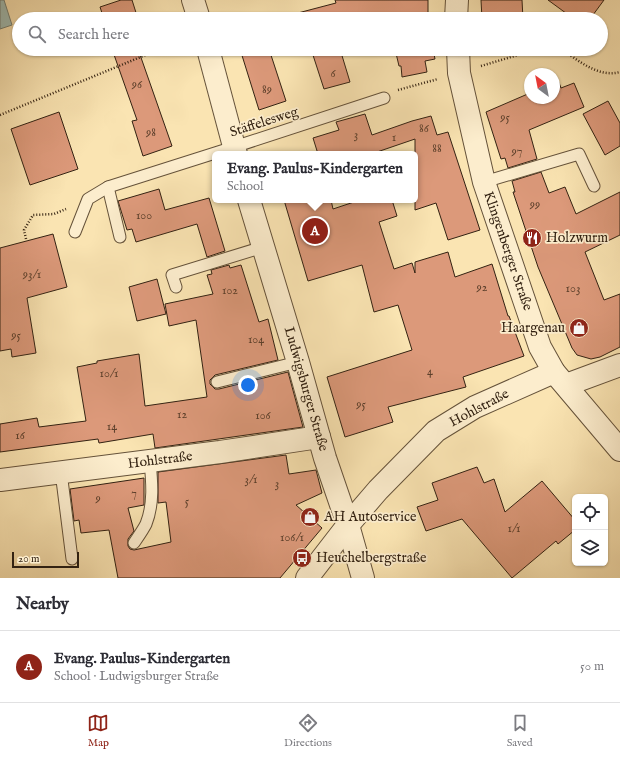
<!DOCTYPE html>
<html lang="en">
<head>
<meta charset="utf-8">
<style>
	:root { --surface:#fff; --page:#f7f7f7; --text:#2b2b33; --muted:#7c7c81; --line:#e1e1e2; --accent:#8f2418 }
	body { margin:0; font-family:"IM FELL English",serif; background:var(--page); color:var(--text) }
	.controls { position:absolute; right:12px; bottom:12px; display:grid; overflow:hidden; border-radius:6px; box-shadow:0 1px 3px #0004 }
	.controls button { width:36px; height:36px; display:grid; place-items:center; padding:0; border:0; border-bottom:1px solid var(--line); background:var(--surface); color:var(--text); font:20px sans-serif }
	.compass { position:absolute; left:524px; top:68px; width:36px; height:36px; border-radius:50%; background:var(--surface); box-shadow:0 1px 3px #0004; rotate:328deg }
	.scale { position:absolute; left:12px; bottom:10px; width:67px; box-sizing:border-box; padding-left:4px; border:2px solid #332212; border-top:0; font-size:11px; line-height:14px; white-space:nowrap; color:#332212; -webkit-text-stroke:3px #fcedcd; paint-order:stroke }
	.you { position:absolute; left:248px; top:385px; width:14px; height:14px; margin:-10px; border:3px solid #fff; border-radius:50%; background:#1a73e8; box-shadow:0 0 0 6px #1a73e833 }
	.badge { display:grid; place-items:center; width:26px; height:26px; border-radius:50%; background:var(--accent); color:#fff; font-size:13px; font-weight:700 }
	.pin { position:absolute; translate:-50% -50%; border:2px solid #fff; box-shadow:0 1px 4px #0006 }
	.popup { position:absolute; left:212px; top:151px; width:206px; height:52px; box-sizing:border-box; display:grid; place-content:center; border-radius:6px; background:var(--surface); filter:drop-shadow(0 1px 3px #0005); font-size:13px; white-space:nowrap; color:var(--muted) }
	.popup b { font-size:15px; color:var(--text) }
	.popup::after { content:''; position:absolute; left:50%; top:100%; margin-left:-8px; border:8px solid transparent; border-top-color:var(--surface) }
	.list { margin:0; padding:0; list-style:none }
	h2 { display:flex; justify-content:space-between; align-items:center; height:52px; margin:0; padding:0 16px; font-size:17px }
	h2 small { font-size:13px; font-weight:400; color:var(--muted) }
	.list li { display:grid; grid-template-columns:26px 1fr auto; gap:12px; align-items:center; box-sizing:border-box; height:72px; padding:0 16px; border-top:1px solid var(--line) }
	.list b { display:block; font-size:15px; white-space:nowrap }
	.list p { margin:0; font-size:13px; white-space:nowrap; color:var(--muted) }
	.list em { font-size:13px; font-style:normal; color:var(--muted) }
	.icon { flex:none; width:22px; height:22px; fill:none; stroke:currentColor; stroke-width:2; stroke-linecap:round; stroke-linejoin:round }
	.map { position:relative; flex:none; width:620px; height:578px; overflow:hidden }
	.search { position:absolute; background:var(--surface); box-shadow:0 1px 3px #0004; left:12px; right:12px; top:12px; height:44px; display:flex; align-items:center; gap:10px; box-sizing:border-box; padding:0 14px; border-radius:22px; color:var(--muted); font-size:15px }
	.sheet { height:124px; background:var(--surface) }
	nav { display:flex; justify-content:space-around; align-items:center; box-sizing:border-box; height:56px; border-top:1px solid var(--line); background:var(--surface); font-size:11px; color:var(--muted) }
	nav a { display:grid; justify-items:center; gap:2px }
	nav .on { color:var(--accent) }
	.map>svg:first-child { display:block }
	.water { fill:#a0bdb4; stroke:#747f73 }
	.building { fill:#dc997a; stroke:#332212 }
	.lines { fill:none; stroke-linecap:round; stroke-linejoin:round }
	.service-casing { stroke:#65523a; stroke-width:13 }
	.minor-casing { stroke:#65523a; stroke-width:24 }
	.tertiary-casing { stroke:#65523a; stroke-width:24 }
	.path { stroke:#332212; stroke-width:2.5; stroke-dasharray:1 2; stroke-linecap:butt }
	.service { stroke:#fcedcd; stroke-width:11 }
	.minor { stroke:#fcedcd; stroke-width:22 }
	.tertiary { stroke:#fcedcd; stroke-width:22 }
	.labels { text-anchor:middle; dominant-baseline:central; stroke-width:3.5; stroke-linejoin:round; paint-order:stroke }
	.number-label { font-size:12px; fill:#5d402c }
	.street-label { font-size:14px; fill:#332212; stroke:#fcedcd }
	.poi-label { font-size:14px; fill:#332212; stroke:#fcedcd; text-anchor:start }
</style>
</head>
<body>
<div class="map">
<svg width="620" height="578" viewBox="0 0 620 578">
	<rect width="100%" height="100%" fill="#fae4b2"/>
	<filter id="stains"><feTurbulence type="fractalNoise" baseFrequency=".005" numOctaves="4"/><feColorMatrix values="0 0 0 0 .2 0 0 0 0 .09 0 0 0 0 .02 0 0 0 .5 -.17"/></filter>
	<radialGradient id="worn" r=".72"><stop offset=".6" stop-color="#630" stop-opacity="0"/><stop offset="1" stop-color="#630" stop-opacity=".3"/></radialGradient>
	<path class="water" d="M0 0H4L12 25 0 29Z"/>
	<g class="building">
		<path d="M121 0H132L138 19H104L100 7Z"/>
		<path d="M335 0H428V19H275L336 3Z"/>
		<path d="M481 0H522L523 19H482Z"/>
		<path d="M548 0H604L590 19H574Z"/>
		<path d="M112 49H138L172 146 143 156 132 121 137 120Z"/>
		<path d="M240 49H269L286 101 259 110Z"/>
		<path d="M311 49H340L350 82 324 89Z"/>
		<path d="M395 49H433L435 59 425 61 427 72 402 77 401 66H399Z"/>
		<path d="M558 80 561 88 574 83 584 107 529 130 537 159 508 168 505 158 501 159 486 112 530 93V98H554V82Z"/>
		<path d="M608 101 620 123V146L605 155 583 114Z"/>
		<path d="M59 112 78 169 30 185 11 129Z"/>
		<path d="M365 114 372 135 412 121 431 116 437 135 448 132 480 230 448 240 436 203 415 210V139L377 152 378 154H318L313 138 339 130 336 122Z"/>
		<path d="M541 172 549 193 565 187 576 214 620 192V235L585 252 604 300 620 294V347L600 357 591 359 577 355 572 348 538 267 513 192H515L512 181Z"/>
		<path d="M159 189 165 210 209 198 225 251 207 257 197 224 136 242 132 229 127 230 118 201Z"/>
		<path d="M284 200H331L333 209 360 200H392L397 216 379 222 394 269 412 263 415 273V262L448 252 455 277 492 264 508 316H509L524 356 463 377 466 387 388 407 393 422 345 437 327 377 412 350 398 305 374 312 362 265 308 281Z"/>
		<path d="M53 234 67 287 27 298 36 353 12 357 11 349 0 351V248Z"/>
		<path d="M229 265 230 268 241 265 259 322 268 319 278 360 215 375 210 380V384L215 389H219L288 372 303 427 155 448 153 434 99 443 98 439 0 452V424L37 418 39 427 86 421 77 367 97 363V361L139 354 145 406 207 397 196 320 169 326 165 304 213 294 207 275 212 274 211 270Z"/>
		<path d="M157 279 166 314 137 321 129 287Z"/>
		<path d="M286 455 289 474 316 470 322 493 296 505 322 528 280 578H118L109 530 81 533 79 520 74 521 70 489 144 478V505L128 508 134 531 128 539V546L130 549 134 550 171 542 166 502 158 503V472Z"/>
		<path d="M477 467 484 483 494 479 505 512 542 481 575 520V530L558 544 556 541 512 578 462 519 426 531 417 507 438 500 432 483Z"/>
	</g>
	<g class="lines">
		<defs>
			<g id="service">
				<path d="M484 182 579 154 594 186"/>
				<path d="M108 187 120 237"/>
				<path d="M75 232 88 199 108 187 234 147 384 98"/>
				<path d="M176 287 172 275 263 247"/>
				<path d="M217 382 298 362"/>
				<path d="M61 472 72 559"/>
				<path d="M134 543C138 537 143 530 146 524 154 504 152 482 150 461"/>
			</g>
			<g id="minor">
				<path d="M0 480 220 452 319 437"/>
				<path d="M307 578 348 525 378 490 436 431 475 407 554 372"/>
			</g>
			<g id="tertiary">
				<path d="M193 0 199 19"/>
				<path d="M456 19 457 0"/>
				<path d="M208 49 236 154"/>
				<path d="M458 49 459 73 484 182 540 347 554 372 620 450"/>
				<path d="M249 200 298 362 325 458 348 525 363 578"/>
				<path d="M566 385 620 365"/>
			</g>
		</defs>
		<use href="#service" class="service-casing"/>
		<use href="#minor" class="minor-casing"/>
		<use href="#tertiary" class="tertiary-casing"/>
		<g class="path">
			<path d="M561 49C578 60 598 78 620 72"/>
			<path d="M481 66 538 49"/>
			<path d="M398 90 438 79"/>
			<path d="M0 115 160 49"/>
			<path d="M26 239 24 230 33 215 54 214 66 209"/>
		</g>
		<use href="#service" class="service"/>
		<use href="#minor" class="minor"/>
		<use href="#tertiary" class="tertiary"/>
	</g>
	<defs>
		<symbol id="restaurant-disc" viewBox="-11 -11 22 22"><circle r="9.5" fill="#8f2418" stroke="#fcedcd"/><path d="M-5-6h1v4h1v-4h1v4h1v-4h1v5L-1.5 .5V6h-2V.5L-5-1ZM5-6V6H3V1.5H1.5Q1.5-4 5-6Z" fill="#fff"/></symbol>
		<symbol id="shop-disc" viewBox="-11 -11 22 22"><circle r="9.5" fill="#8f2418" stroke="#fcedcd"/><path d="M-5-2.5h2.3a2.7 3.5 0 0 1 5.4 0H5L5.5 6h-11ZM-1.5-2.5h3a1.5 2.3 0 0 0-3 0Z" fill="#fff"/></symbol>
		<symbol id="bus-disc" viewBox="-11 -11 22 22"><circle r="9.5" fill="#8f2418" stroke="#fcedcd"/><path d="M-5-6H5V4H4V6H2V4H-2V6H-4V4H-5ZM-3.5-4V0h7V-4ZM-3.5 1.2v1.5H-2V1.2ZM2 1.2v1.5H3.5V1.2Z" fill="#fff"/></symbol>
	</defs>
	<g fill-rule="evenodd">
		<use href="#restaurant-disc" x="521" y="227" width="22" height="22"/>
		<use href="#shop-disc" x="568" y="317" width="22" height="22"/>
		<use href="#shop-disc" x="299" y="506" width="22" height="22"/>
		<use href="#bus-disc" x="291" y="547" width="22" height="22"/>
	</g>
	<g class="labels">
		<g class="number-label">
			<text x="333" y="73">6</text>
			<text x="137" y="84">96</text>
			<text x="267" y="89">89</text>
			<text x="505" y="117">95</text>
			<text x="424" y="128">86</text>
			<text x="151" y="132">98</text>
			<text x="356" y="134">3</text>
			<text x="394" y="137">1</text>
			<text x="437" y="148">88</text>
			<text x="517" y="151">97</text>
			<text x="535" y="204">99</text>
			<text x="144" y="215">100</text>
			<text x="32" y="274">93/1</text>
			<text x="482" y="287">92</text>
			<text x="573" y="288">103</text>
			<text x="230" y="290">102</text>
			<text x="16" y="335">95</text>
			<text x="256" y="339">104</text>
			<text x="430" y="371">4</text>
			<text x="109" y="373">10/1</text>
			<text x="361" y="404">95</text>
			<text x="182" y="414">12</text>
			<text x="263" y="415">106</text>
			<text x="112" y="426">14</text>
			<text x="20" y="435">16</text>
			<text x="251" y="479">3/1</text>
			<text x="277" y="483">3</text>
			<text x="134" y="493">7</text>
			<text x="98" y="498">9</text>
			<text x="187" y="501">5</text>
			<text x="514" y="528">1/1</text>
			<text x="292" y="537">106/1</text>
		</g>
		<g class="street-label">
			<text transform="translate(264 122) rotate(-18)">Stäffelesweg</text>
			<text transform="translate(508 251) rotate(71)">Klingenberger Straße</text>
			<text transform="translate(306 389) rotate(74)">Ludwigsburger Straße</text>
			<text transform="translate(479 408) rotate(-28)">Hohlstraße</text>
			<text transform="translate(160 460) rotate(-7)">Hohlstraße</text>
		</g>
		<g class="poi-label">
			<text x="546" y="238">Holzwurm</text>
			<text x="565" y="328" text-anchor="end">Haargenau</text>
			<text x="324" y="517">AH Autoservice</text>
			<text x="316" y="558">Heuchelbergstraße</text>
		</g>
	</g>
	<rect width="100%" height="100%" filter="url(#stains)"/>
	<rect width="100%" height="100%" fill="url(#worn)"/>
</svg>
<div class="controls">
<button><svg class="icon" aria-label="locate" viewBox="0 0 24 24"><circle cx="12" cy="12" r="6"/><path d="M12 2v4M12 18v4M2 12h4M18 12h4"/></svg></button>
<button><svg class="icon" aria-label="layers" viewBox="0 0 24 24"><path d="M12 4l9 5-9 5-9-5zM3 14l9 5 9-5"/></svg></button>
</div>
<svg class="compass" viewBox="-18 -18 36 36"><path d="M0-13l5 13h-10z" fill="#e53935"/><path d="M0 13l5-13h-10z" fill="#7c7c81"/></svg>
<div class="scale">20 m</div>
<div class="you"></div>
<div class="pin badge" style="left:315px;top:231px">A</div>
<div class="popup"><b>Evang. Paulus-Kindergarten</b>School</div>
<div class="search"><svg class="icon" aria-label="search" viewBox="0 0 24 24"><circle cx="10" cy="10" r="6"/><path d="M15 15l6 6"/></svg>Search here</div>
</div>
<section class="sheet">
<h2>Nearby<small></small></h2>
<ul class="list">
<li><span class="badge">A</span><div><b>Evang. Paulus-Kindergarten</b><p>School · Ludwigsburger Straße</p></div><em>50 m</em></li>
</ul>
</section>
<nav>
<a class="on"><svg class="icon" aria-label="map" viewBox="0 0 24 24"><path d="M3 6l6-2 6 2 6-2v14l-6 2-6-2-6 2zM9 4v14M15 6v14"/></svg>Map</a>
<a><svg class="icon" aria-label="directions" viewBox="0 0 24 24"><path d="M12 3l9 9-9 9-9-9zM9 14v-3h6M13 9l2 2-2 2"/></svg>Directions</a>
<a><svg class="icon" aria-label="saved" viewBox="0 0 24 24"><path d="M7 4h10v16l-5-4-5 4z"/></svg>Saved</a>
</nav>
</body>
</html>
